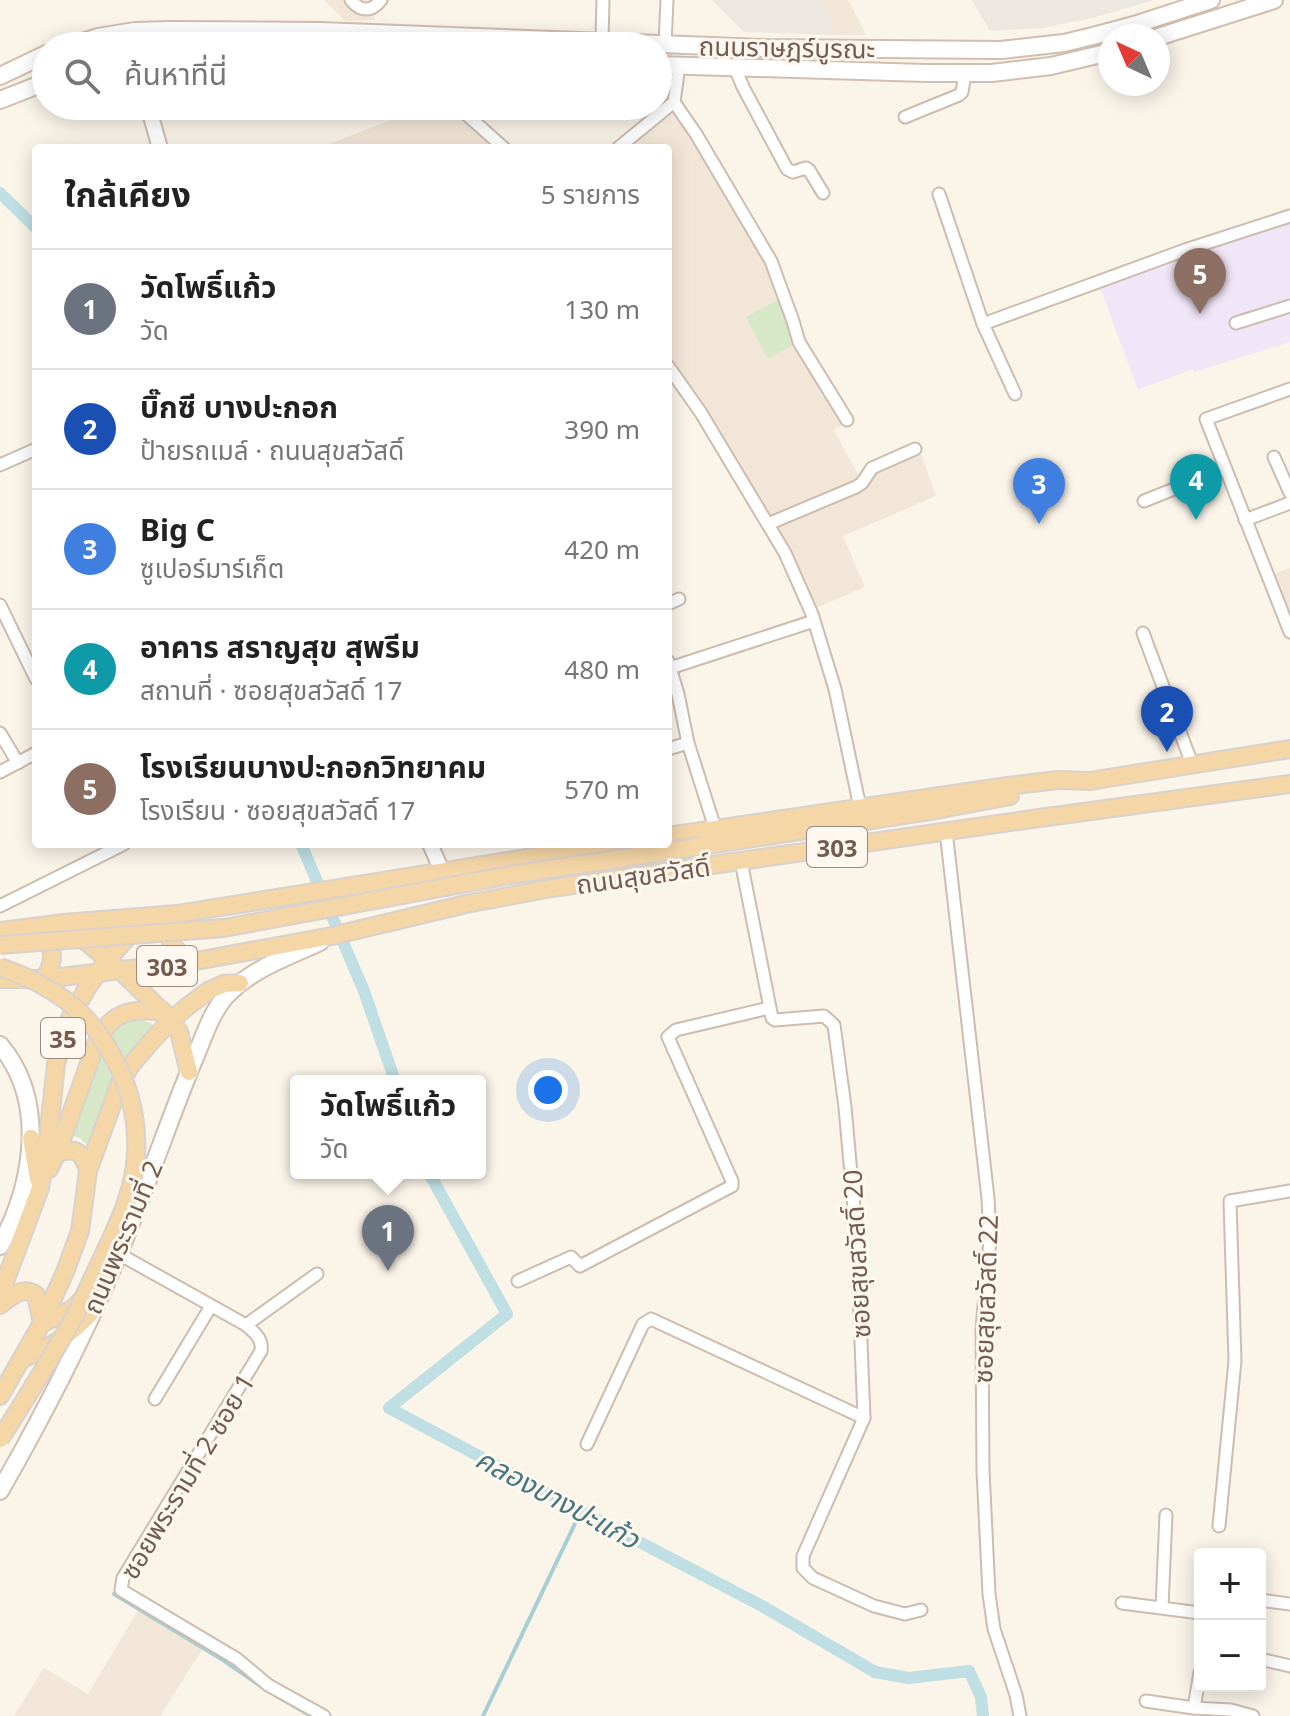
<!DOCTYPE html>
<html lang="th">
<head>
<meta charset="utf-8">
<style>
	:root { --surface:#fff; --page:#f6f6f6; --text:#222; --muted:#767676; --line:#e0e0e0; --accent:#db2777 }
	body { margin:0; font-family:"Noto Sans","Noto Sans Thai",sans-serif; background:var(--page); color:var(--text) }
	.controls { position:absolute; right:24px; bottom:24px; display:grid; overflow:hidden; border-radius:8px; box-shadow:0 4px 20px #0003 }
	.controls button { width:72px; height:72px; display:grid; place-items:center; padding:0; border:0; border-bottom:2px solid var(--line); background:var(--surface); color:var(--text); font:40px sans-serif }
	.compass { position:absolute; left:1098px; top:24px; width:72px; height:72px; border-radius:50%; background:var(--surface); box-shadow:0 4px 20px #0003; rotate:316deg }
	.you { position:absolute; left:548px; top:1090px; width:28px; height:28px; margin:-20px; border:6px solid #fff; border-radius:50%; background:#1a73e8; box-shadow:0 0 0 12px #1a73e833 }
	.badge { display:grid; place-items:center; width:52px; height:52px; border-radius:50%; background:var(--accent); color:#fff; font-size:26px; font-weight:700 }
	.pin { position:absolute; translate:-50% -66px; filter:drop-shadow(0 2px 4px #0008) }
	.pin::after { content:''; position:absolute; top:42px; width:28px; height:24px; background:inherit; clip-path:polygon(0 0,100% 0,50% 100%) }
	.popup { position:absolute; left:290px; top:1075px; width:196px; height:104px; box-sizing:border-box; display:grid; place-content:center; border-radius:8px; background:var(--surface); filter:drop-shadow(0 2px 6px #0005); font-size:26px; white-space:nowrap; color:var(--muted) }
	.popup b { font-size:30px; color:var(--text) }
	.popup::after { content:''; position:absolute; left:50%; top:100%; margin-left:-16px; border:16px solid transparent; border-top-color:var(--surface) }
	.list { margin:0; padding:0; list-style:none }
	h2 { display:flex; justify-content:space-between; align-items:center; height:104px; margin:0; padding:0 32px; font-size:34px }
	h2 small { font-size:26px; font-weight:400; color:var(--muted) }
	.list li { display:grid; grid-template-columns:52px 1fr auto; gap:24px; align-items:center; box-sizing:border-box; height:120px; padding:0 32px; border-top:2px solid var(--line) }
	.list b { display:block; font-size:30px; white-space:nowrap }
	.list p { margin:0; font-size:26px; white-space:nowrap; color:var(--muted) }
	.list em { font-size:26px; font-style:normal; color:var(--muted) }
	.icon { flex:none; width:44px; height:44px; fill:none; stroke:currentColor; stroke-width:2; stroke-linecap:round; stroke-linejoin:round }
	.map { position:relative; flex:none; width:1290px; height:1716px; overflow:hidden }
	.search { position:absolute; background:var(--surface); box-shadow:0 4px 20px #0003; left:32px; top:32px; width:640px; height:88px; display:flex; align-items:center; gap:20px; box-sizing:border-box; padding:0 28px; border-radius:44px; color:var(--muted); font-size:30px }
	.panel { position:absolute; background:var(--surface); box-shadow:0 4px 20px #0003; left:32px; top:144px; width:640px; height:704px; border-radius:8px }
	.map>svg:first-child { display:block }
	.residential { fill:#f2e6d8 }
	.industrial { fill:#ede7e2 }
	.education { fill:#f1e6f8 }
	.green { fill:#d6e8c8 }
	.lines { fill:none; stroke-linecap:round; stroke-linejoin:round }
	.stream { stroke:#a6cfd5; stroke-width:4 }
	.canal { stroke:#bfdfe4; stroke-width:12 }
	.minor-casing { stroke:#cdbcb0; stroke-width:15 }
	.tertiary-casing { stroke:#cdbcb0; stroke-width:18 }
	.secondary-casing { stroke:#d1beb0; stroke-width:20 }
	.primary-casing { stroke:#d8d1cd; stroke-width:20 }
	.minor { stroke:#fff; stroke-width:11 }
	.tertiary { stroke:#fff; stroke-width:14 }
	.secondary { stroke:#fff; stroke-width:16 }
	.primary { stroke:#f5d6a7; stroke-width:16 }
	.primary-bridge-casing { stroke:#d8d1cd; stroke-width:20; stroke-linecap:butt }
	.primary-bridge { stroke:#f5d6a7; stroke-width:16 }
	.labels { text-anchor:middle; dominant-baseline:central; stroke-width:6; stroke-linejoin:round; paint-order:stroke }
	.shield { fill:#fef8f0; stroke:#9d8a7f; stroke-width:2 }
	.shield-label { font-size:24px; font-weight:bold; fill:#745b4e }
	.street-label { font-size:26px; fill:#745b4e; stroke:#fef8f0 }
	.water-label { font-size:28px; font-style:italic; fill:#46777f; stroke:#fef8f0 }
</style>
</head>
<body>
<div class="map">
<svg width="1290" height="1716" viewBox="0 0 1290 1716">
	<rect width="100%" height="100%" fill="#fbf4e9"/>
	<g class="residential">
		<path d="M324 0H390L375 13V20L345 21Z"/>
		<path d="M819 0H848L866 35H837Z"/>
		<path d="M427 106H448L492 148H319Z"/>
		<path d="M676 109 769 265 767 266 796 343 846 423 834 430 861 480 770 518 704 411 668 359V148H626Z"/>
		<path d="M920 452 936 496 843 536 865 587 813 609 775 525 862 487 874 470Z"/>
		<path d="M1290 568V616L1274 574Z"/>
		<path d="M139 1609 203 1648 160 1716H14L44 1668 88 1694Z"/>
	</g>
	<g class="industrial">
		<path d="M712 0H819L837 35 744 32Z"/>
		<path d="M972 0H1154L1096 17 1043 28 990 31Z"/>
	</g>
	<path class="education" d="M1290 219V342L1194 372 1193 369 1138 390 1099 285Z"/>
	<g class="green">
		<path d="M779 299 796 343 768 359 746 317Z"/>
		<path d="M138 1019 151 1023 154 1027 115 1077 96 1124 91 1144 87 1145 80 1138 72 1136V1133L105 1039 120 1024Z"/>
	</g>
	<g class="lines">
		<g class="stream">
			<path d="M114 1594 223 1660 268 1691"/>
			<path d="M275 1695 311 1716"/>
			<path d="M483 1716 581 1511"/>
		</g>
		<g class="canal">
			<path d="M0 193 36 228"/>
			<path d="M301 844 364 991 395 1081"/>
			<path d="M429 1173 507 1314 389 1408 628 1536 762 1606 875 1672 909 1678 969 1671 981 1697 983 1716"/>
		</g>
		<defs>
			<g id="minor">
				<path d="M351 0C360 12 372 12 381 0"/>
				<path d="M602 40 603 0"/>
				<path d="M665 44 667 0"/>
				<path d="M735 68 743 87 787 169 793 172 806 168 809 170 823 193"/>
				<path d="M674 102 696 134 771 261 793 321 799 342 847 420"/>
				<path d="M457 106 504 148"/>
				<path d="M905 117 959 95 962 92 965 74"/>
				<path d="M618 148 674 102 679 66"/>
				<path d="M939 194 983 324 1015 394"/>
				<path d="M1236 323 1290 306"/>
				<path d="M983 324 1185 250 1290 216"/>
				<path d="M668 366 701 413 785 553 812 614 835 689 860 807"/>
				<path d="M1290 389 1206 419 1290 632"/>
				<path d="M1274 457 1290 493"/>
				<path d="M0 465 36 449"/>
				<path d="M1144 501 1224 469"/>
				<path d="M1245 520 1290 503"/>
				<path d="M768 524 856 487 862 483 872 468 915 449"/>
				<path d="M668 604 679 599"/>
				<path d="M0 605 36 679"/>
				<path d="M1143 633 1192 764"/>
				<path d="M668 661 678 694 688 743 715 828"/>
				<path d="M670 668 814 621"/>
				<path d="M0 733 18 763"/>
				<path d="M668 749 688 743"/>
				<path d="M0 772 36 753"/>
				<path d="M946 831 988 1198 990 1240 982 1328 983 1470 989 1594 994 1629 1016 1695 1020 1716"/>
				<path d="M741 861 772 1018 775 1020 824 1016 834 1025 845 1107 857 1241 864 1418 803 1556V1568L813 1578 874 1606 905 1614 921 1610"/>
				<path d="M0 906 124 844"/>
				<path d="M119 1254 246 1325C255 1333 263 1339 261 1351L123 1578 121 1590 237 1659 268 1685 324 1716"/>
				<path d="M518 1281 571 1257 580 1266 732 1186V1181L668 1037 676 1030 769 1008"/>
				<path d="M246 1325 317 1274"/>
				<path d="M155 1399 211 1306"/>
				<path d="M587 1444 643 1324 651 1319 864 1418"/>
				<path d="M1219 1526 1235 1361 1230 1201 1290 1191"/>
				<path d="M1260 1600 1290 1604"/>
				<path d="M1122 1603 1200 1613"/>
				<path d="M1162 1607 1166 1515"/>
				<path d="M1260 1659 1290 1666"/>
				<path d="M1146 1701 1194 1708 1231 1710 1253 1716"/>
				<path d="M1194 1708 1200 1672"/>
			</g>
			<g id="tertiary">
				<path d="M148 106 160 148"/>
				<path d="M430 844 442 871"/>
			</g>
			<g id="secondary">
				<path d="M1158 37 1274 0"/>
				<path d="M70 46 98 37 135 31 171 30 320 31 764 48 1001 50 1064 43 1093 36 1134 25 1211 0"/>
				<path d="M658 65 925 73H992L1051 66 1110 52"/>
				<path d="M0 76 46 54"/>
				<path d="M0 100 46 82"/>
				<path d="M0 1045C48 1102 33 1185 0 1246"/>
				<path d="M0 1491C51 1402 98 1309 135 1213 156 1161 174 1107 196 1055 205 1034 211 1013 226 996 251 969 288 957 320 942"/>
			</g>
			<g id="primary">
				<path d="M668 836 1008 786 1058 780 1090 781 1102 779 1290 749"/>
				<path d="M702 846 936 810 1010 796"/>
				<path d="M174 922C163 943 176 950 191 962"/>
				<path d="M0 931 64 923 177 914 613 844"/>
				<path d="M40 931C54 947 57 961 43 979"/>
				<path d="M77 934 121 971 171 1020 179 1032 189 1072"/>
				<path d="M0 979H43L191 962 332 936 466 904 552 888 1032 819 1290 784"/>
				<path d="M31 1138 38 1179"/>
				<path d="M57 1153C78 1147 82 1152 88 1171"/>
				<path d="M49 1169 57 1153 97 1041C113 1010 133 1008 164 1012"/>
				<path d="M0 1295 40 1188 47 1148 56 1064 68 1022 87 988 108 959 137 927"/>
				<path d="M0 1305C11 1297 23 1285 36 1295L42 1323 71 1310 109 1275"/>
				<path d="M22 1359C53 1346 68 1337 91 1313"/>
				<path d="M0 1396 42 1323 65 1272 80 1231 88 1171 120 1083 131 1065 148 1045 171 1020 188 1006 208 991 224 984 240 983"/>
			</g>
		</defs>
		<use href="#minor" class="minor-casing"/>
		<use href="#tertiary" class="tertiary-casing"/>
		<use href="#secondary" class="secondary-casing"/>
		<use href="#primary" class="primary-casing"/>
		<use href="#minor" class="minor"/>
		<use href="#tertiary" class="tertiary"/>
		<use href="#secondary" class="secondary"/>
		<use href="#primary" class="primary"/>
		<defs>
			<g id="primary-bridge">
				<path d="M0 945 224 928 510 875 702 846"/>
				<path d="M0 967C49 984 87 1008 112 1055 129 1085 138 1120 136 1155 134 1191 117 1226 102 1258 92 1279 83 1299 73 1319 50 1360 25 1400 0 1439"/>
			</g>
		</defs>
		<use href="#primary-bridge" class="primary-bridge-casing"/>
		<use href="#primary-bridge" class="primary-bridge"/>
	</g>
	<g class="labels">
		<g class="shield">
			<rect x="807" y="827" width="60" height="40" rx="6"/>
			<rect x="137" y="946" width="60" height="40" rx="6"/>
			<rect x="41" y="1018" width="44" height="40" rx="6"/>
		</g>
		<g class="shield-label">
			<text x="837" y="847">303</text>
			<text x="167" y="966">303</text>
			<text x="63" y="1038">35</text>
		</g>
		<g class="street-label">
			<text transform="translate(787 47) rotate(1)">ถนนราษฎร์บูรณะ</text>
			<text transform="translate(643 875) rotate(-8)">ถนนสุขสวัสดิ์</text>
			<text transform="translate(122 1237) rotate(-67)">ถนนพระรามที่ 2</text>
			<text transform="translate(856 1254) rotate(-93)">ซอยสุขสวัสดิ์ 20</text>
			<text transform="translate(985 1299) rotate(-88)">ซอยสุขสวัสดิ์ 22</text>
			<text transform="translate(187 1476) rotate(-59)">ซอยพระรามที่ 2 ซอย 1</text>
		</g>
		<g class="water-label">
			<text transform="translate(558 1498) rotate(28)">คลองบางปะแก้ว</text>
		</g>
	</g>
</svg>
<div class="controls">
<button>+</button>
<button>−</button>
</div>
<svg class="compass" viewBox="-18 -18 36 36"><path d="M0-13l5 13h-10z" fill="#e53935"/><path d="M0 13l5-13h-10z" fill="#767676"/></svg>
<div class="you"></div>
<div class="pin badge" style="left:388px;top:1271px;background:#6b7280">1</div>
<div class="popup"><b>วัดโพธิ์แก้ว</b>วัด</div>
<div class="pin badge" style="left:1167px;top:752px;background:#1a4fb4">2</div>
<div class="pin badge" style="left:1039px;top:524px;background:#3f7fe0">3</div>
<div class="pin badge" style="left:1196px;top:520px;background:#0f9aa8">4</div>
<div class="pin badge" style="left:1200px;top:314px;background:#8d6e63">5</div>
<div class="search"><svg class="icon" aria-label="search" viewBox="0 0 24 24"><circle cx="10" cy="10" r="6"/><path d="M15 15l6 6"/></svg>ค้นหาที่นี่</div>
<section class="panel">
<h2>ใกล้เคียง<small>5 รายการ</small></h2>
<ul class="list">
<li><span class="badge" style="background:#6b7280">1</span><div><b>วัดโพธิ์แก้ว</b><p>วัด</p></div><em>130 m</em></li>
<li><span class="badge" style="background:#1a4fb4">2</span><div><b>บิ๊กซี บางปะกอก</b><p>ป้ายรถเมล์ · ถนนสุขสวัสดิ์</p></div><em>390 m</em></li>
<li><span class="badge" style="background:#3f7fe0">3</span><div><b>Big C</b><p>ซูเปอร์มาร์เก็ต</p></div><em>420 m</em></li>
<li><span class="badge" style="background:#0f9aa8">4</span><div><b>อาคาร สราญสุข สุพรีม</b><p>สถานที่ · ซอยสุขสวัสดิ์ 17</p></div><em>480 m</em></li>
<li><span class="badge" style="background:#8d6e63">5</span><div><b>โรงเรียนบางปะกอกวิทยาคม</b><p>โรงเรียน · ซอยสุขสวัสดิ์ 17</p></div><em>570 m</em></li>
</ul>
</section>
</div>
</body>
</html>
